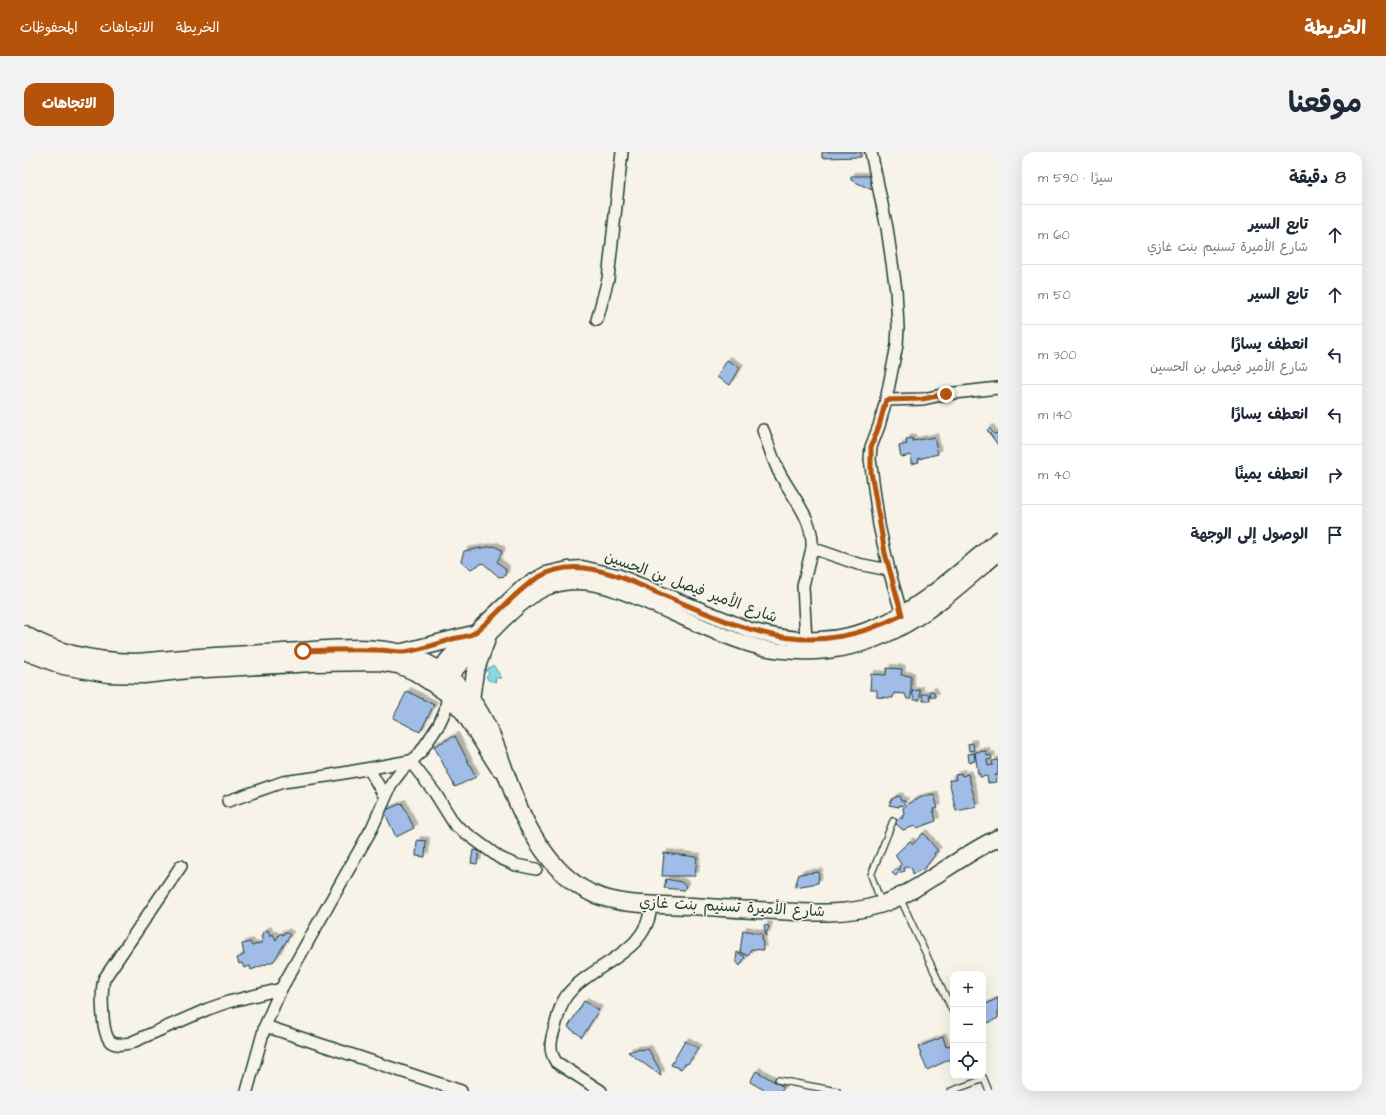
<!DOCTYPE html>
<html lang="ar">
<head>
<meta charset="utf-8">
<style>
	:root { --surface:#fff; --page:#f2f2f3; --text:#1f2937; --muted:#747a83; --line:#e0e1e3; --accent:#b45309 }
	body { margin:0; font-family:"Architects Daughter","Playpen Sans Arabic",sans-serif; background:var(--page); color:var(--text); direction:rtl }
	.controls { position:absolute; right:12px; bottom:12px; display:grid; overflow:hidden; border-radius:8px; box-shadow:0 4px 16px #0002 }
	.controls button { width:36px; height:36px; display:grid; place-items:center; padding:0; border:0; border-bottom:1px solid var(--line); background:var(--surface); color:var(--text); font:20px sans-serif }
	.stop { position:absolute; width:12px; height:12px; margin:-9px; border:3px solid #b45309; border-radius:50%; background:#fff }
	.stop.end { background:#b45309; border-color:#fff; box-shadow:0 1px 4px #0008 }
	.list { margin:0; padding:0; list-style:none }
	h2 { display:flex; justify-content:space-between; align-items:center; height:52px; margin:0; padding:0 16px; font-size:17px }
	h2 small { font-size:13px; font-weight:400; color:var(--muted) }
	.list li { display:grid; grid-template-columns:26px 1fr auto; gap:12px; align-items:center; box-sizing:border-box; height:60px; padding:0 16px; border-top:1px solid var(--line) }
	.list b { display:block; font-size:15px; white-space:nowrap }
	.list p { margin:0; font-size:13px; white-space:nowrap; color:var(--muted) }
	.list em { font-size:13px; font-style:normal; color:var(--muted) }
	.icon { flex:none; width:22px; height:22px; fill:none; stroke:currentColor; stroke-width:2; stroke-linecap:round; stroke-linejoin:round }
	.map { position:relative; flex:none; width:974px; height:939px; overflow:hidden; direction:ltr; border-radius:12px }
	header { display:flex; align-items:center; gap:24px; box-sizing:border-box; height:56px; padding:0 20px; background:var(--accent); color:#fff }
	header strong { font-size:19px }
	nav { display:flex; gap:22px; margin-inline-start:auto; font-size:14px }
	.intro { display:flex; align-items:center; justify-content:space-between; box-sizing:border-box; height:96px; padding:0 24px }
	h1 { margin:0; font-size:28px }
	.button { padding:10px 18px; border-radius:12px; background:var(--accent); color:#fff; font-size:14px; font-weight:700 }
	main { display:flex; gap:24px; padding:0 24px }
	aside { flex:1; background:var(--surface); border-radius:12px; box-shadow:0 4px 16px #0002 }
	.map>svg:first-child { display:block }
	.water { fill:#88d9e1; stroke:#5e9b9c }
	.building { fill:#a2bce8; stroke:#1f3d34; filter:url(#shadow) }
	.lines { fill:none; stroke-linecap:round; stroke-linejoin:round }
	.service-casing { stroke:#1f3d34; stroke-width:8 }
	.minor-casing { stroke:#1f3d34; stroke-width:14 }
	.tertiary-casing { stroke:#1f3d34; stroke-width:17 }
	.secondary-casing { stroke:#1f3d34; stroke-width:19 }
	.service { stroke:#f7f3e8; stroke-width:5.5 }
	.minor { stroke:#f7f3e8; stroke-width:11 }
	.tertiary { stroke:#f7f3e8; stroke-width:14 }
	.secondary { stroke:#f7f3e8; stroke-width:16 }
	.route { stroke:#b45309; stroke-width:5 }
	.labels { text-anchor:middle; dominant-baseline:central; stroke-width:3; stroke-linejoin:round; paint-order:stroke }
	.street-label { font-size:15px; fill:#1f3d34; stroke:#f7f3e8 }
</style>
</head>
<body>
<header>
<strong>الخريطة</strong>
<nav><a>الخريطة</a><a>الاتجاهات</a><a>المحفوظات</a></nav>
</header>
<div class="intro"><h1>موقعنا</h1><a class="button">الاتجاهات</a></div>
<main>
<aside>
<h2>8 دقيقة<small>سيرًا · 590 m</small></h2>
<ul class="list">
<li><svg class="icon" aria-label="ahead" viewBox="0 0 24 24"><path d="M12 20V5M6 11l6-6 6 6"/></svg><div><b>تابع السير</b><p>شارع الأميرة تسنيم بنت غازي</p></div><em>60 m</em></li>
<li><svg class="icon" aria-label="ahead" viewBox="0 0 24 24"><path d="M12 20V5M6 11l6-6 6 6"/></svg><div><b>تابع السير</b></div><em>50 m</em></li>
<li><svg class="icon" aria-label="left" viewBox="0 0 24 24"><path d="M17 20v-9H6M10 6l-5 5 5 5"/></svg><div><b>انعطف يسارًا</b><p>شارع الأمير فيصل بن الحسين</p></div><em>300 m</em></li>
<li><svg class="icon" aria-label="left" viewBox="0 0 24 24"><path d="M17 20v-9H6M10 6l-5 5 5 5"/></svg><div><b>انعطف يسارًا</b></div><em>140 m</em></li>
<li><svg class="icon" aria-label="right" viewBox="0 0 24 24"><path d="M7 20v-9h11M14 6l5 5-5 5"/></svg><div><b>انعطف يمينًا</b></div><em>40 m</em></li>
<li><svg class="icon" aria-label="arrive" viewBox="0 0 24 24"><path d="M6 21V4h12l-3 4 3 4H6"/></svg><div><b>الوصول إلى الوجهة</b></div></li>
</ul>
</aside>
<div class="map">
<svg width="974" height="939" viewBox="0 0 974 939">
	<defs>
		<filter id="shadow"><feDropShadow dx="3.5" dy="-3.5" stdDeviation="0" flood-color="#0004"/></filter>
	</defs>
	<rect width="100%" height="100%" fill="#f7f3e8"/>
	<filter id="ink" filterUnits="userSpaceOnUse"><feTurbulence type="fractalNoise" baseFrequency=".025" numOctaves="2"/><feDisplacementMap in="SourceGraphic" scale="8" xChannelSelector="R" yChannelSelector="G"/><feConvolveMatrix kernelMatrix="1 2 1 2 8 2 1 2 1" color-interpolation-filters="sRGB"/></filter>
	<g filter="url(#ink)">
		<path class="water" d="M469 513 478 526H471L472 530 464 528 462 524 465 522 462 518Z"/>
		<g class="building">
			<path d="M798 0H837V5L798 6Z"/>
			<path d="M827 24H849L852 37 848 38 827 28Z"/>
			<path d="M703 208 716 216 706 233 693 225Z"/>
			<path d="M966 276 970 282 974 281V293L963 278Z"/>
			<path d="M910 285 914 302 894 307 895 310 887 312V303L877 305 875 294 883 292 882 287 888 286 889 289Z"/>
			<path d="M470 394 476 397 478 400 473 410 482 417 481 424 475 425 459 411 447 417 437 409 440 399Z"/>
			<path d="M863 516 878 517 877 523 887 524V547H883L881 542 870 541 869 546 853 545V538H846L847 522 862 523Z"/>
			<path d="M896 538V548H890L888 539Z"/>
			<path d="M383 539 410 553 396 580 369 566Z"/>
			<path d="M906 539H909L912 545H907Z"/>
			<path d="M898 542H905L906 549H899Z"/>
			<path d="M431 584 452 625 431 635 410 594Z"/>
			<path d="M949 591 950 598 945 599 944 592Z"/>
			<path d="M962 599 963 604 967 603 968 607 963 608 964 614 969 613 968 609 974 608V623H971L972 630 964 631 963 624 956 625V622H954L951 600Z"/>
			<path d="M950 601 951 609 945 610 944 602Z"/>
			<path d="M937 621 938 624 944 622 953 655 932 659 925 628H932L931 623Z"/>
			<path d="M910 643 914 656 909 657 912 669 893 676 891 674 879 678 871 671 873 667 879 666 878 663 880 662 879 656 885 651 898 645Z"/>
			<path d="M875 644 877 649H881L879 654 875 653V655L865 653 869 646Z"/>
			<path d="M378 651 390 676 372 685 360 659Z"/>
			<path d="M899 681 914 699 910 701 911 703 901 716 889 722 888 717 883 714 880 716 881 719 874 721 872 724 868 721 872 717 876 718 877 712 871 703 886 689 889 692Z"/>
			<path d="M393 688 402 689 401 705 392 704Z"/>
			<path d="M449 698 455 699 453 712 447 711Z"/>
			<path d="M640 701 673 705 671 724H638Z"/>
			<path d="M795 720 794 731 771 735 775 722Z"/>
			<path d="M642 727 657 730 662 734 660 738 640 736Z"/>
			<path d="M740 773 745 774 742 784Z"/>
			<path d="M244 778 246 784 249 782 252 788 256 781 259 783 261 780 266 783 250 809 227 818 226 814 220 816 218 811 215 812 213 806 220 803 218 792 226 790 228 794 239 790 237 784 239 783 238 781Z"/>
			<path d="M719 778 738 782 739 798 727 797 724 804 716 800Z"/>
			<path d="M713 800 721 805 716 814 712 809Z"/>
			<path d="M974 846V866L964 871 961 865 959 866V854Z"/>
			<path d="M560 849 575 858 558 885 544 875Z"/>
			<path d="M919 885 922 895 929 892V906L903 918 894 895Z"/>
			<path d="M661 889 674 896 665 911 661 912 657 917 647 913Z"/>
			<path d="M624 897 636 918 637 924 604 900 610 898Z"/>
			<path d="M732 919 760 935 758 939H742L726 930Z"/>
		</g>
		<g class="lines">
			<defs>
				<g id="service">
					<path d="M876 746 929 860"/>
					<path d="M857 750 847 723 869 669"/>
					<path d="M959 925 965 939"/>
					<path d="M754 928 813 939"/>
					<path d="M927 939 960 927"/>
				</g>
				<g id="minor">
					<path d="M847 0 863 76 872 138 874 175 873 193 862 248 855 274 847 295 846 307 855 373 865 418 878 463"/>
					<path d="M573 168 584 127 598 0"/>
					<path d="M862 248 899 247 922 242 974 236"/>
					<path d="M739 278C744 291 748 305 754 318 767 344 790 366 788 396"/>
					<path d="M782 488 779 434 788 396 834 412 865 418"/>
					<path d="M345 617 361 645"/>
					<path d="M204 649 259 630 303 624 386 609 411 641 431 673 476 706 492 713 512 717"/>
					<path d="M157 714 80 827C77 839 77 882 87 890 93 894 100 892 106 891L184 857 204 850 257 837"/>
					<path d="M241 874 437 939"/>
					<path d="M223 939 241 874 257 837 348 676 368 631 378 618 396 601 414 574 421 559 424 542"/>
					<path d="M577 939 532 910C524 898 527 887 531 875 534 864 536 852 543 843 570 810 625 802 627 752"/>
				</g>
				<g id="tertiary">
					<path d="M415 529V518L425 505 499 435 522 422 544 417 558 416 593 424 726 478C840 510 893 454 974 387"/>
					<path d="M415 529 425 525C448 502 496 444 525 435 559 423 588 435 619 448 654 463 688 481 724 492 746 499 770 501 792 500 871 496 917 450 974 402"/>
				</g>
				<g id="secondary">
					<path d="M0 482C33 502 74 509 112 510 161 505 210 503 259 500 300 498 357 489 395 507 476 544 469 614 508 681 523 706 540 728 567 741 598 755 635 752 668 754 696 756 725 758 754 759 788 761 822 763 855 753 896 740 934 704 974 686"/>
					<path d="M0 499 39 514 84 522 120 523 164 518 290 511 355 510 374 513 391 520 424 542 440 561 475 616"/>
					<path d="M379 500 449 482"/>
					<path d="M447 547 451 520 463 487"/>
				</g>
			</defs>
			<use href="#service" class="service-casing"/>
			<use href="#minor" class="minor-casing"/>
			<use href="#tertiary" class="tertiary-casing"/>
			<use href="#secondary" class="secondary-casing"/>
			<use href="#service" class="service"/>
			<use href="#minor" class="minor"/>
			<use href="#tertiary" class="tertiary"/>
			<use href="#secondary" class="secondary"/>
		</g>
	</g>
	<g class="lines" filter="url(#ink)">
		<path class="route" d="M279 499C303 498 328 497 353 498 361 498 370 500 378 500 394 499 413 492 428 487 435 485 444 485 450 481 486 455 507 410 560 416 587 419 613 432 639 443 727 480 784 510 878 463L861 401 847 320V295L855 274 862 248 899 247 922 242"/>
	</g>
	<g class="labels">
		<g class="street-label">
			<text transform="translate(667 435) rotate(20)">شارع الأمير فيصل بن الحسين</text>
			<text transform="translate(708 755) rotate(3)">شارع الأميرة تسنيم بنت غازي</text>
		</g>
	</g>
</svg>
<div class="controls">
<button>+</button>
<button>−</button>
<button><svg class="icon" aria-label="locate" viewBox="0 0 24 24"><circle cx="12" cy="12" r="6"/><path d="M12 2v4M12 18v4M2 12h4M18 12h4"/></svg></button>
</div>
<div class="stop" style="left:279px;top:499px"></div>
<div class="stop end" style="left:922px;top:242px"></div>
</div>
</main>
</body>
</html>
